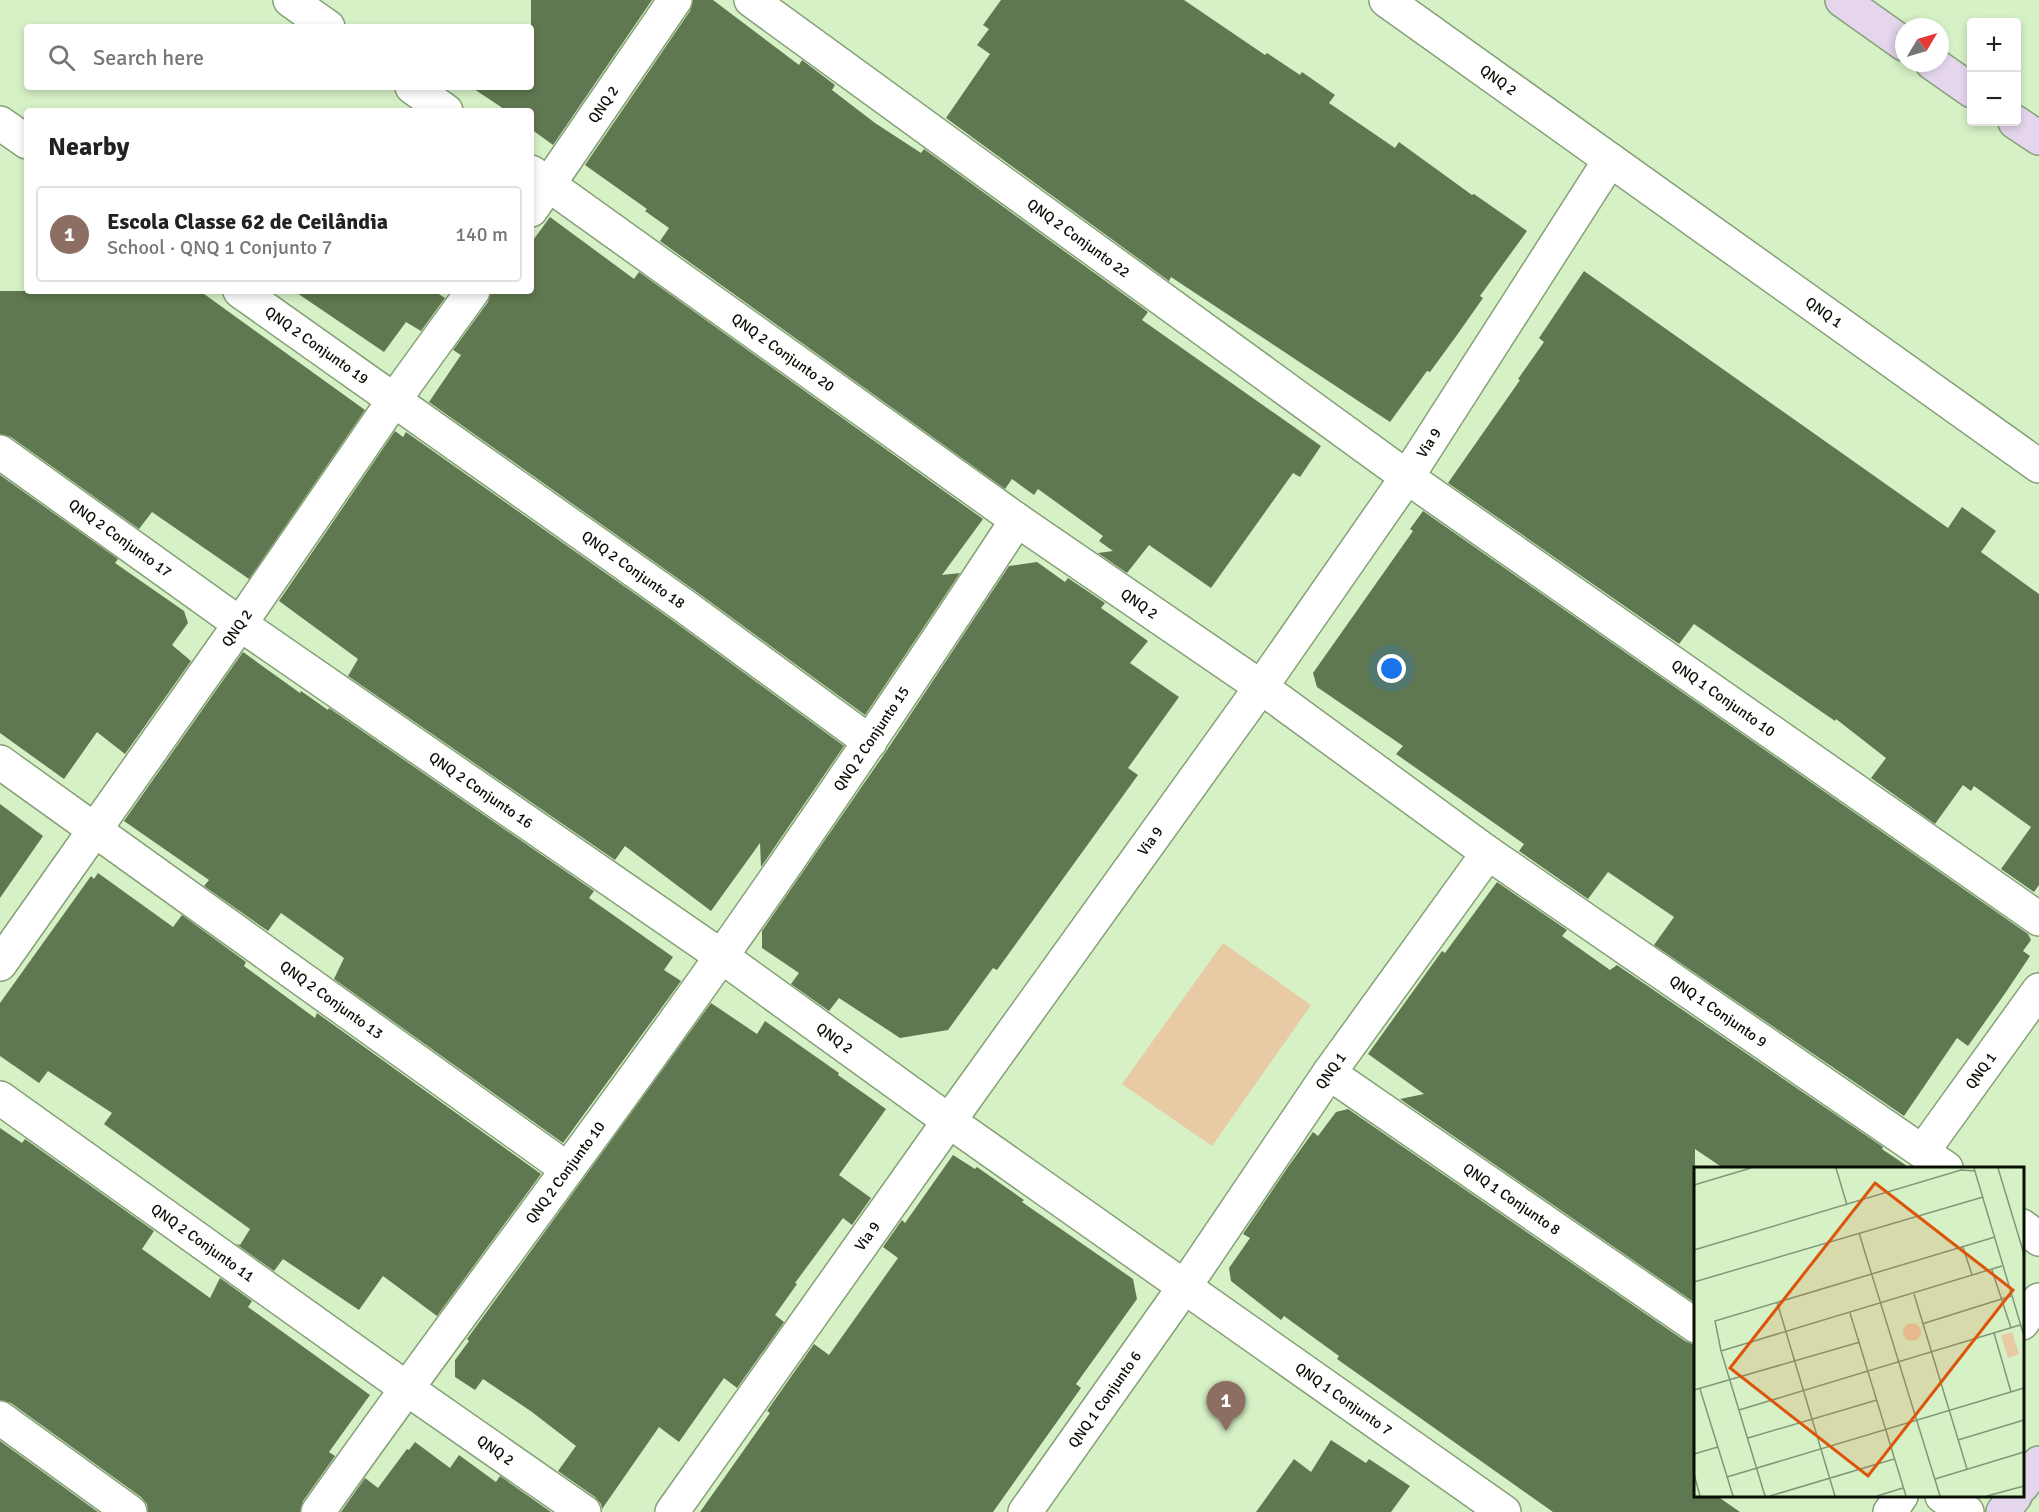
<!DOCTYPE html>
<html lang="en">
<head>
<meta charset="utf-8">
<style>
	:root { --surface:#fff; --page:#f6f6f6; --text:#222; --muted:#767676; --line:#e0e0e0; --accent:#1a73e8 }
	body { margin:0; font-family:Signika,sans-serif; background:var(--page); color:var(--text) }
	.controls { position:absolute; right:18px; top:18px; display:grid; overflow:hidden; border-radius:6px; box-shadow:0 3px 9px #0003 }
	.controls button { width:54px; height:54px; display:grid; place-items:center; padding:0; border:0; border-bottom:2px solid var(--line); background:var(--surface); color:var(--text); font:30px sans-serif }
	.compass { position:absolute; left:1895px; top:18px; width:54px; height:54px; border-radius:50%; background:var(--surface); box-shadow:0 3px 9px #0003; rotate:52deg }
	.you { position:absolute; left:1392px; top:669px; width:21px; height:21px; margin:-15px; border:4px solid #fff; border-radius:50%; background:#1a73e8; box-shadow:0 0 0 9px #1a73e833 }
	.badge { display:grid; place-items:center; width:39px; height:39px; border-radius:50%; background:var(--accent); color:#fff; font-size:20px; font-weight:700 }
	.pin { position:absolute; translate:-50% -50px; filter:drop-shadow(0 2px 3px #0008) }
	.pin::after { content:''; position:absolute; top:32px; width:21px; height:18px; background:inherit; clip-path:polygon(0 0,100% 0,50% 100%) }
	.list { margin:0; padding:0; list-style:none }
	h2 { display:flex; justify-content:space-between; align-items:center; height:78px; margin:0; padding:0 24px; font-size:26px }
	h2 small { font-size:20px; font-weight:400; color:var(--muted) }
	.list li { display:grid; grid-template-columns:39px 1fr auto; gap:18px; align-items:center; box-sizing:border-box; height:96px; margin:0 12px 12px; padding:0 12px; border:2px solid var(--line); border-radius:6px }
	.list b { display:block; font-size:22px; white-space:nowrap }
	.list p { margin:0; font-size:20px; white-space:nowrap; color:var(--muted) }
	.list em { font-size:20px; font-style:normal; color:var(--muted) }
	.icon { flex:none; width:33px; height:33px; fill:none; stroke:currentColor; stroke-width:2; stroke-linecap:round; stroke-linejoin:round }
	.map { position:relative; flex:none; width:2039px; height:1512px; overflow:hidden }
	.search { position:absolute; background:var(--surface); box-shadow:0 3px 9px #0003; left:24px; top:24px; width:510px; height:66px; display:flex; align-items:center; gap:15px; box-sizing:border-box; padding:0 21px; border-radius:6px; color:var(--muted); font-size:22px }
	.panel { position:absolute; background:var(--surface); box-shadow:0 3px 9px #0003; left:24px; top:108px; width:510px; height:186px; border-radius:6px }
	.map>svg:first-child { display:block }
	.green { fill:#e8caa4 }
	.building { fill:#607851 }
	.lines { fill:none; stroke-linecap:round; stroke-linejoin:round }
	.street-casing { stroke:#86a077; stroke-width:36 }
	.secondary-casing { stroke:#86a077; stroke-width:36 }
	.street { stroke:#fff; stroke-width:33 }
	.secondary { stroke:#e5d6ed; stroke-width:33 }
	.labels { text-anchor:middle; dominant-baseline:central; stroke-width:5; stroke-linejoin:round; paint-order:stroke }
	.street-label { font-size:15px; fill:#070f03; stroke:#e3ffd3 }
	.inset-road { fill:none; stroke:#839778; stroke-width:1.5 }
	.view { fill:#dd550c; fill-opacity:0.15; stroke:#dd550c; stroke-width:3 }
	.inset-edge { fill:none; stroke:#070f03; stroke-width:3 }
</style>
</head>
<body>
<div class="map">
<svg width="2039" height="1512" viewBox="0 0 2039 1512">
	<rect width="100%" height="100%" fill="#d6f1c6"/>
	<path class="green" d="M1223 943 1311 1005 1212 1146 1122 1084Z"/>
	<g class="building">
		<path d="M531 0H652L553 145 531 129V111H507L471 87H531Z"/>
		<path d="M693 0H713L799 65 802 60 835 85 832 90 875 123 921 153 924 149 1148 312 1142 320 1321 446 1300 477 1293 473 1211 588 1149 545 1127 573 1098 553 1113 551 1099 541 1103 536 1038 489 1034 495 1012 479 1005 489 660 241 669 228 645 211 647 209 585 165 690 11Z"/>
		<path d="M1001 0H1184L1265 55 1267 53 1300 75 1302 72 1335 95 1329 103 1395 148 1399 142 1472 195 1474 194 1527 231 1480 296 1483 298 1457 335 1430 372 1427 371 1390 422 1171 277 1169 281 946 118 990 54 977 45 989 29 983 25Z"/>
		<path d="M550 217 634 279 639 272 983 519 942 575 960 573 865 715 694 590 429 402 461 355 453 350 488 302 491 291H531V243Z"/>
		<path d="M1584 271 1948 528 1962 507 1996 531 1981 552 2039 594V885L2034 892 2001 869 2031 827 1974 786 1971 791 1963 785 1935 824 1871 778 1886 758 1836 719 1835 721 1694 624 1679 644 1448 483 1520 380 1518 379 1544 342 1539 338Z"/>
		<path d="M0 291H200L365 410 249 579 152 512 139 529 11 437 0 434Z"/>
		<path d="M294 291H434L445 298 421 331 406 322 384 352Z"/>
		<path d="M395 431 403 437 406 432 672 620 844 746 761 867 760 843 711 911 625 846 615 860 348 676 358 659 279 601Z"/>
		<path d="M0 475 118 559 115 563 184 611 188 623 172 645 191 661 125 754 97 732 64 779 0 733Z"/>
		<path d="M1423 511 2028 934 2031 940 2023 951 2030 956 2006 992 1968 1046 1957 1038 1904 1116 1654 945 1674 917 1608 872 1588 899 1519 851 1524 844 1396 754 1403 746 1317 687 1313 673 1413 531 1410 529Z"/>
		<path d="M1037 562 1065 582 1068 578 1105 603 1101 608 1148 641 1130 663 1179 697 1128 768 1138 775 997 970 993 968 948 1030 900 1038 839 998 829 1011 791 984 799 973 762 948V931L885 753 1009 566Z"/>
		<path d="M243 652 300 693 301 691 328 710 329 708 594 891 589 898 673 957 664 970 681 981 563 1143 334 979 344 958 281 913 268 931 204 886 209 880 124 821Z"/>
		<path d="M0 804 43 836 0 898Z"/>
		<path d="M98 873 173 927 182 915 246 962 244 966 315 1018 317 1013 541 1174 437 1316 383 1276 359 1310 283 1259 274 1271 236 1244 240 1245 250 1229 104 1124 112 1113 48 1071 39 1083 0 1056V1003L91 876 94 879Z"/>
		<path d="M1497 882 1567 930 1562 936 1610 970 1617 965 1883 1147 1882 1149 1910 1168H1723L1695 1149V1303L1400 1099 1424 1094 1368 1054 1442 951 1445 953Z"/>
		<path d="M711 1003 757 1034 765 1021 839 1073 838 1075 886 1109 839 1175 871 1198 852 1225 843 1218 795 1283 797 1284 775 1315 784 1322 737 1388 724 1378 679 1442 659 1427 602 1509 601 1504 595 1497 558 1471 576 1446 532 1412 483 1379 475 1390 455 1377V1360L469 1341 467 1339Z"/>
		<path d="M1348 1109 1685 1341 1695 1345V1496H1717L1740 1512H1553L1337 1359 1339 1356 1284 1316 1281 1320 1231 1281 1229 1268 1250 1238 1243 1234 1288 1167 1313 1132 1318 1136 1336 1112Z"/>
		<path d="M0 1128 22 1143 25 1139 154 1231 142 1249 210 1298 220 1278 252 1301 248 1307 370 1395 329 1452 335 1456 303 1501 300 1512H148L147 1504 141 1497 11 1403 0 1400Z"/>
		<path d="M953 1155 975 1169 977 1167 1024 1200 1022 1202 1133 1279 1137 1299 1076 1384 1081 1388 993 1512H700L770 1413 767 1411 814 1344 829 1355 898 1258 883 1247 902 1220 905 1223Z"/>
		<path d="M1331 1440 1366 1463 1369 1459 1410 1486 1391 1512H1256L1294 1459 1311 1472Z"/>
		<path d="M0 1441 98 1512H0Z"/>
		<path d="M415 1442 450 1468 459 1455 496 1482 500 1476 551 1512H341L365 1478 378 1488 407 1449 409 1450Z"/>
	</g>
	<g class="lines">
		<defs>
			<g id="street">
				<path d="M290 0 328 27"/>
				<path id="s1" d="M751 0 1407 477 2039 919"/>
				<path id="s2" d="M1386 0 2039 466"/>
				<path d="M412 87 446 111"/>
				<path d="M0 123 27 142"/>
				<path id="s3" d="M531 172 1017 520 1261 687 1488 853 1946 1168"/>
				<path id="s4" d="M531 210 675 0"/>
				<path id="s5" d="M240 291 683 605 870 742"/>
				<path id="s6" d="M0 452 240 624 721 956 949 1121 1504 1512"/>
				<path id="s7" d="M0 762 567 1169"/>
				<path id="s8" d="M0 964 240 624 394 400 473 291"/>
				<path id="s9" d="M1329 1073 1696 1326"/>
				<path id="s10" d="M0 1098 406 1388 584 1512"/>
				<path id="s11" d="M1923 1151 2039 990"/>
				<path d="M2022 1226 2039 1239"/>
				<path d="M2022 1323 2039 1300"/>
				<path d="M0 1418 130 1512"/>
				<path d="M1942 1496 1967 1512"/>
				<path id="s12" d="M318 1512C451 1324 591 1142 723 954 824 811 921 666 1017 520"/>
				<path id="s13" d="M672 1512 949 1121 1261 687 1407 477 1610 160"/>
				<path id="s14" d="M1025 1512 1185 1286 1329 1073 1488 853"/>
				<path d="M1890 1512 1901 1496"/>
			</g>
			<g id="secondary">
				<path d="M1842 0 1904 44"/>
				<path d="M1932 63 1972 91"/>
				<path d="M2015 122 2039 138"/>
				<path d="M2022 1486 2039 1463"/>
				<path d="M2003 1512 2015 1496"/>
			</g>
		</defs>
		<use href="#street" class="street-casing"/>
		<use href="#secondary" class="secondary-casing"/>
		<use href="#street" class="street"/>
		<use href="#secondary" class="secondary"/>
	</g>
	<g class="labels">
		<g class="street-label">
			<text stroke="none"><textPath href="#s2" startOffset="138">QNQ 2</textPath></text>
			<text stroke="none"><textPath href="#s4" startOffset="128">QNQ 2</textPath></text>
			<text stroke="none"><textPath href="#s1" startOffset="405">QNQ 2 Conjunto 22</textPath></text>
			<text stroke="none"><textPath href="#s2" startOffset="538">QNQ 1</textPath></text>
			<text stroke="none"><textPath href="#s5" startOffset="94">QNQ 2 Conjunto 19</textPath></text>
			<text stroke="none"><textPath href="#s3" startOffset="310">QNQ 2 Conjunto 20</textPath></text>
			<text stroke="none"><textPath href="#s13" startOffset="1310">Via 9</textPath></text>
			<text stroke="none"><textPath href="#s6" startOffset="148">QNQ 2 Conjunto 17</textPath></text>
			<text stroke="none"><textPath href="#s5" startOffset="482">QNQ 2 Conjunto 18</textPath></text>
			<text stroke="none"><textPath href="#s3" startOffset="746">QNQ 2</textPath></text>
			<text stroke="none"><textPath href="#s8" startOffset="411">QNQ 2</textPath></text>
			<text stroke="none"><textPath href="#s1" startOffset="1197">QNQ 1 Conjunto 10</textPath></text>
			<text stroke="none"><textPath href="#s12" startOffset="951">QNQ 2 Conjunto 15</textPath></text>
			<text stroke="none"><textPath href="#s6" startOffset="588">QNQ 2 Conjunto 16</textPath></text>
			<text stroke="none"><textPath href="#s13" startOffset="824">Via 9</textPath></text>
			<text stroke="none"><textPath href="#s7" startOffset="408">QNQ 2 Conjunto 13</textPath></text>
			<text stroke="none"><textPath href="#s3" startOffset="1454">QNQ 1 Conjunto 9</textPath></text>
			<text stroke="none"><textPath href="#s6" startOffset="1020">QNQ 2</textPath></text>
			<text stroke="none"><textPath href="#s14" startOffset="537">QNQ 1</textPath></text>
			<text stroke="none"><textPath href="#s11" startOffset="99">QNQ 1</textPath></text>
			<text stroke="none"><textPath href="#s12" startOffset="420">QNQ 2 Conjunto 10</textPath></text>
			<text stroke="none"><textPath href="#s9" startOffset="222">QNQ 1 Conjunto 8</textPath></text>
			<text stroke="none"><textPath href="#s13" startOffset="338">Via 9</textPath></text>
			<text stroke="none"><textPath href="#s10" startOffset="249">QNQ 2 Conjunto 11</textPath></text>
			<text stroke="none"><textPath href="#s14" startOffset="138">QNQ 1 Conjunto 6</textPath></text>
			<text stroke="none"><textPath href="#s6" startOffset="1644">QNQ 1 Conjunto 7</textPath></text>
			<text stroke="none"><textPath href="#s10" startOffset="608">QNQ 2</textPath></text>
		</g>
	</g>
	<g transform="translate(1694 1167)">
		<rect width="330" height="330" fill="#d6f1c6"/>
		<path d="M209 165a9 9 0 1 1 18 0a9 9 0 1 1-18 0ZM318 165 325 187 314 191 307 168Z" fill="#e8caa4"/>
		<path class="inset-road" d="M142 1 153 38M280 1 330 169M304 1 330 87M0 18 57 1M165 66 246 329M269 80 278 108M0 83 267 3 281 4M298 103 317 161M0 115 289 30M220 127 273 302M83 135 141 329M156 146 212 329M228 157 317 129M300 166 317 225M27 184 308 99M6 222 39 329M0 223 166 175M45 243 326 158M54 271 183 233M264 273 330 253M0 287 24 280M0 307 6 329M33 310 330 221M241 312 330 285M71 329 27 184 21 154 301 70M76 329 200 292M183 329 209 321M293 329 330 319"/>
		<path class="view" d="M181 16 319 123 174 309 36 201Z"/>
		<rect width="330" height="330" class="inset-edge"/>
	</g>
</svg>
<div class="controls">
<button>+</button>
<button>−</button>
</div>
<svg class="compass" viewBox="-18 -18 36 36"><path d="M0-13l5 13h-10z" fill="#e53935"/><path d="M0 13l5-13h-10z" fill="#767676"/></svg>
<div class="you"></div>
<div class="pin badge" style="left:1226px;top:1431px;background:#8d6e63">1</div>
<div class="search"><svg class="icon" aria-label="search" viewBox="0 0 24 24"><circle cx="10" cy="10" r="6"/><path d="M15 15l6 6"/></svg>Search here</div>
<section class="panel">
<h2>Nearby<small></small></h2>
<ul class="list">
<li><span class="badge" style="background:#8d6e63">1</span><div><b>Escola Classe 62 de Ceilândia</b><p>School · QNQ 1 Conjunto 7</p></div><em>140 m</em></li>
</ul>
</section>
</div>
</body>
</html>
